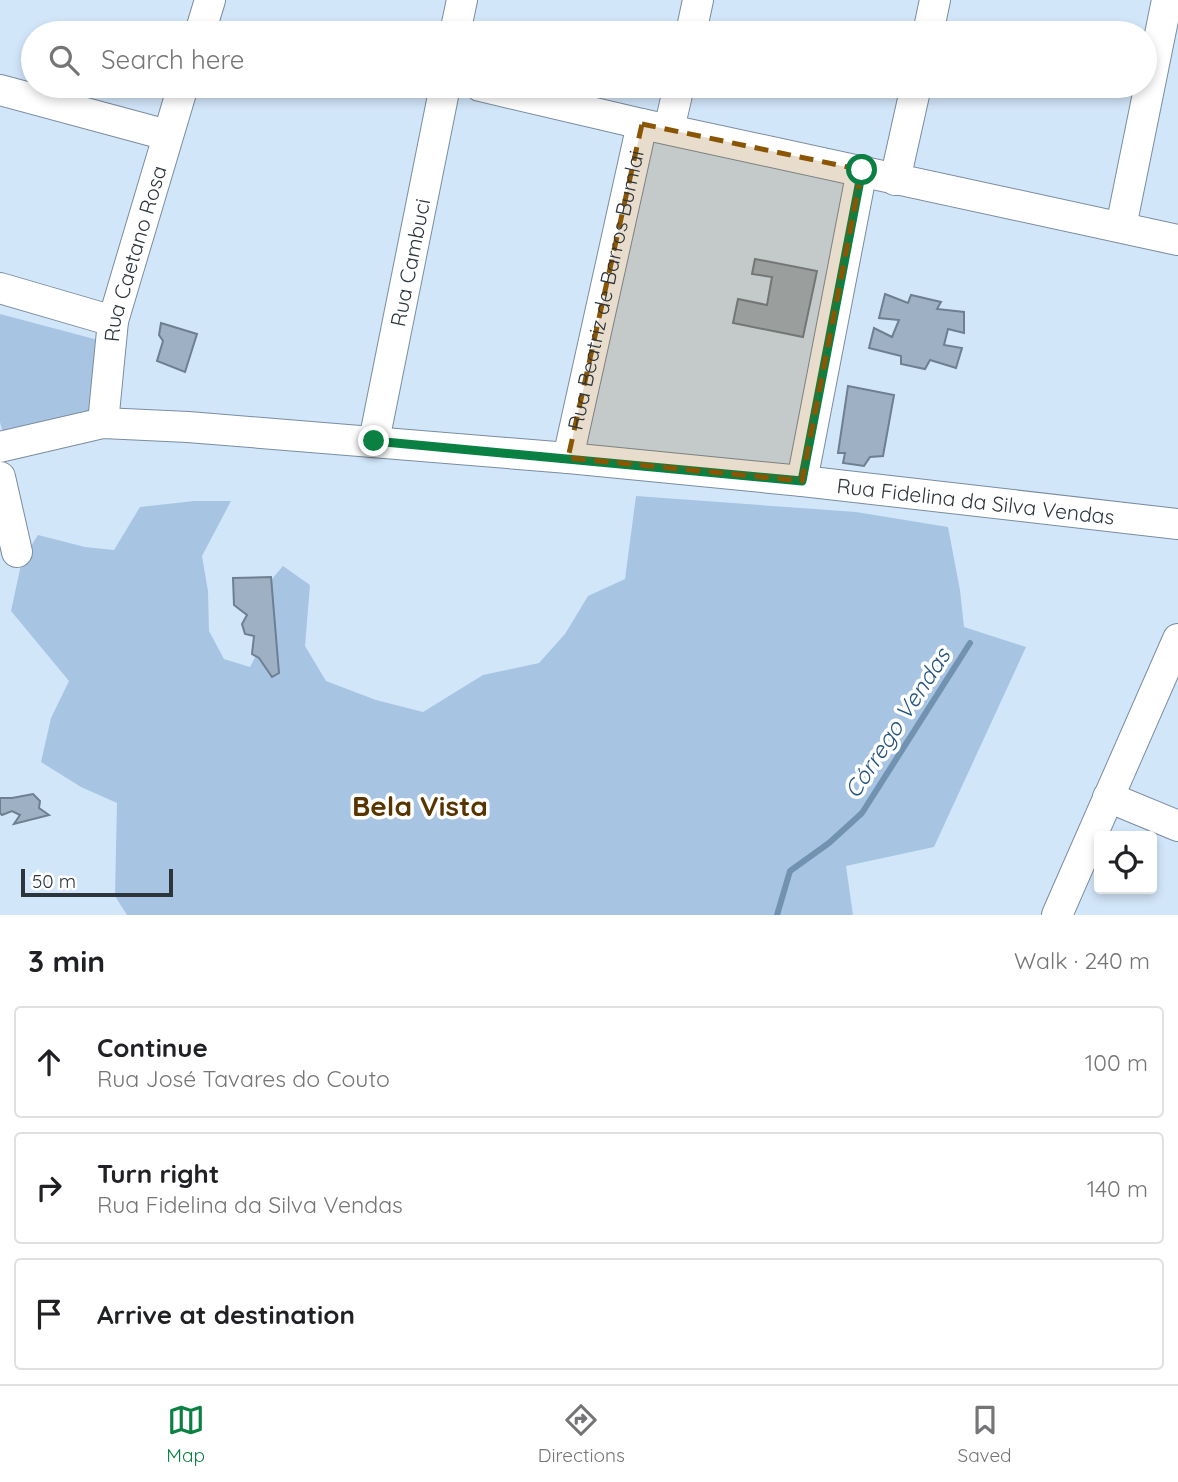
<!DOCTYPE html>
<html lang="en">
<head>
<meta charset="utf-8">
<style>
	:root { --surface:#fff; --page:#f2f2f2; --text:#202124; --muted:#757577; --line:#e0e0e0; --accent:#0b8043 }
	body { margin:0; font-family:Quicksand,sans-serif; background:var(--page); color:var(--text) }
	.controls { position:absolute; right:21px; bottom:21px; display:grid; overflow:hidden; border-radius:7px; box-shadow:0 4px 10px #0003 }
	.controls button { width:63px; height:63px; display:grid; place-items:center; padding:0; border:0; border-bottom:2px solid var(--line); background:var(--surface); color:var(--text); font:35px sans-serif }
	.scale { position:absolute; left:21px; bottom:18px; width:152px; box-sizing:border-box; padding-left:7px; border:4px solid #2d353c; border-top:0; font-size:19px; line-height:24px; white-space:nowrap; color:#2d353c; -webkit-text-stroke:5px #fff; paint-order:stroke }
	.stop { position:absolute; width:21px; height:21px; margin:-16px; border:5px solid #0b8043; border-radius:50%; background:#fff }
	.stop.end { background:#0b8043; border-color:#fff; box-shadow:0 2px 7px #0008 }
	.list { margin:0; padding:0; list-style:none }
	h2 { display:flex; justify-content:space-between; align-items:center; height:91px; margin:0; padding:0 28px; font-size:30px }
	h2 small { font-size:23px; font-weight:400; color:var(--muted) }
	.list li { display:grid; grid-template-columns:46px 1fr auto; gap:21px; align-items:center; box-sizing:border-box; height:112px; margin:0 14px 14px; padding:0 14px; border:2px solid var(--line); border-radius:7px }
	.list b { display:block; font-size:26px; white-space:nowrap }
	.list p { margin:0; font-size:23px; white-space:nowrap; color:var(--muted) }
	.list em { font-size:23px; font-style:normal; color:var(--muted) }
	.icon { flex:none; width:38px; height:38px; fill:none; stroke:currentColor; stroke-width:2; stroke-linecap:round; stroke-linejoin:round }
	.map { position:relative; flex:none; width:1178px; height:915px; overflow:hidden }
	.search { position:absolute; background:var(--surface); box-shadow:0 4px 10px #0003; left:21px; right:21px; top:21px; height:77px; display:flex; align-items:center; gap:18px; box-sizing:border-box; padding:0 24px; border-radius:38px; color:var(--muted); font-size:26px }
	.sheet { height:469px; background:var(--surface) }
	nav { display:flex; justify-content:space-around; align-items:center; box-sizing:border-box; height:98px; border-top:2px solid var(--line); background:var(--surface); font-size:19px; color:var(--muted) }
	nav a { display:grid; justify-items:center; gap:4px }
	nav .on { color:var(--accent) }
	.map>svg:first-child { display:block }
	.green { fill:#a7c5e3 }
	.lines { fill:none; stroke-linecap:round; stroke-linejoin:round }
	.stream { stroke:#7292b2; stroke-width:6 }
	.building { fill:#9eb1c4; stroke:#6d7f90; stroke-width:2 }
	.minor-casing { stroke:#7a8c9e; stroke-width:32 }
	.minor { stroke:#fff; stroke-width:30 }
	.route { stroke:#0b8043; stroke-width:9 }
	.marked { fill:#8b5604; fill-opacity:0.2; stroke:#8b5604; stroke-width:5; stroke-dasharray:14 9; stroke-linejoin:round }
	.labels { text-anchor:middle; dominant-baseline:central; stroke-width:7; stroke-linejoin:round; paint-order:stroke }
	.street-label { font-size:21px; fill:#2d353c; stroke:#fff }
	.water-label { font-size:23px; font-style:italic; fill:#235480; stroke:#fff }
	.district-label { font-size:28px; font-weight:bold; fill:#583400; stroke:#fff }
</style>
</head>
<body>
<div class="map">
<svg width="1178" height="915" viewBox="0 0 1178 915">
	<rect width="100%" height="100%" fill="#d2e6fa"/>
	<g class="green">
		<path d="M0 314 102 341 90 412 4 437 0 422Z"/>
		<path d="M636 496 856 512 948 527 960 590 964 627 1026 647 934 847 846 866 853 915H127L115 896 117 803 81 787 41 762 51 718 69 681 11 611 22 560 38 535 85 547 114 550 140 507 194 501H231L202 556 208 591 209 631 224 659 250 667 265 638 261 592 283 566 310 585 305 646 326 681 376 700 423 712 483 675 539 663 565 634 588 596 625 579Z"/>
	</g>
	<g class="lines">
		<path class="stream" d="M777 915 790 871 829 843 862 813 970 643"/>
	</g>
	<g class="building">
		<path d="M755 259 817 271 803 337 733 323 738 299 767 305 772 277 752 274Z"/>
		<path d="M885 294 908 303 911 295 941 302 937 309 964 312V333L948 329 944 345 962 348 956 368 930 360 925 369 901 364V356L869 348 874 328 892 337 899 320 879 318Z"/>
		<path d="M161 323 197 334 185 372 157 361 163 341 159 335Z"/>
		<path d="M848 386 894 395 883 456 870 457 864 466 843 463 845 453H838Z"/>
		<path d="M271 577 279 673 272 677 259 658 252 654 254 636 245 634 242 624 247 615 234 605 233 578Z"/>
		<path d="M33 794 40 801 39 808 49 815 14 824 20 815 12 811 2 815 0 813V798H12Z"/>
	</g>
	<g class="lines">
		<defs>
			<g id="minor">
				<path d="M200 33 210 0"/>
				<path d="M455 33 462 0"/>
				<path d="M691 33 698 0"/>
				<path d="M928 33 935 0"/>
				<path d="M480 86 642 124 1178 240"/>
				<path d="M0 90 167 135"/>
				<path d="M669 129 679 86"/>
				<path d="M895 180 916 86"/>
				<path d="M1121 227 1167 0"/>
				<path d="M0 288 113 321"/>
				<path id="s1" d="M103 423 113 321 183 86"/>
				<path id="s2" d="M374 441 445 86"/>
				<path id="s3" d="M0 447 103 423 188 427 568 458 802 481 1178 524"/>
				<path id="s4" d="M568 458 642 124"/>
				<path d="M0 477 17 552"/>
				<path d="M802 481 862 170"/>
				<path d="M1108 797 1178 826"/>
				<path d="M1057 915 1178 639"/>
			</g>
		</defs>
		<use href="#minor" class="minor-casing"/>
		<use href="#minor" class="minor"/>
	</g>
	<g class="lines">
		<path class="route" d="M374 441 802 481 862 170"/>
	</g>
	<path class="marked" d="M642 124 862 170 802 481 568 458Z"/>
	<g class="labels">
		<g class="street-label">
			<text stroke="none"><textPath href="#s1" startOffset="173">Rua Caetano Rosa</textPath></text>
			<text stroke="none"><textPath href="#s2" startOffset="182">Rua Cambuci</textPath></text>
			<text stroke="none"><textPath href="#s4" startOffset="172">Rua Beatriz de Barros Bumlai</textPath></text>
			<text stroke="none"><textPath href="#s3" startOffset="982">Rua Fidelina da Silva Vendas</textPath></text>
		</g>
		<g class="water-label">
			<text transform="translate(897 723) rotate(-57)">Córrego Vendas</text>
		</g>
		<g class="district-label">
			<text x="420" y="805">Bela Vista</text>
		</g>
	</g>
</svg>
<div class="controls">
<button><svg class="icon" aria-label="locate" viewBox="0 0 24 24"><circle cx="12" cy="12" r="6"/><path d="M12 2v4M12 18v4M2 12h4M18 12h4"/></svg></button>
</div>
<div class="scale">50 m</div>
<div class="stop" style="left:862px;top:170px"></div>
<div class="stop end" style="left:374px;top:441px"></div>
<div class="search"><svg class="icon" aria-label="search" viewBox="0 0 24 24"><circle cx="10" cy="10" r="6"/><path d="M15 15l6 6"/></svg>Search here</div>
</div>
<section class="sheet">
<h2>3 min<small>Walk · 240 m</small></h2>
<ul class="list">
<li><svg class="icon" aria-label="ahead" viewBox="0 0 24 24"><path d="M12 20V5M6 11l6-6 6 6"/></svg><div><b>Continue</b><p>Rua José Tavares do Couto</p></div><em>100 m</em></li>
<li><svg class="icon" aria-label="right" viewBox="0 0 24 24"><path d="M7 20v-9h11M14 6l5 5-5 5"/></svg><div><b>Turn right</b><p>Rua Fidelina da Silva Vendas</p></div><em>140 m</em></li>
<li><svg class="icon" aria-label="arrive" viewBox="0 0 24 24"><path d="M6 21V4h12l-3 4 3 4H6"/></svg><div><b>Arrive at destination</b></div></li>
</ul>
</section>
<nav>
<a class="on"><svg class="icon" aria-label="map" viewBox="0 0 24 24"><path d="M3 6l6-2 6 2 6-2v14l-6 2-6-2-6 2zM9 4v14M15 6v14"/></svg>Map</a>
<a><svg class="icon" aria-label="directions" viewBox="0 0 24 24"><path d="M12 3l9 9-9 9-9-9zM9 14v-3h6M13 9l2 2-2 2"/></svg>Directions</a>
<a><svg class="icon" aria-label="saved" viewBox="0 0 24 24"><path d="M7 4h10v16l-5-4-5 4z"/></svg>Saved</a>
</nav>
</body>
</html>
